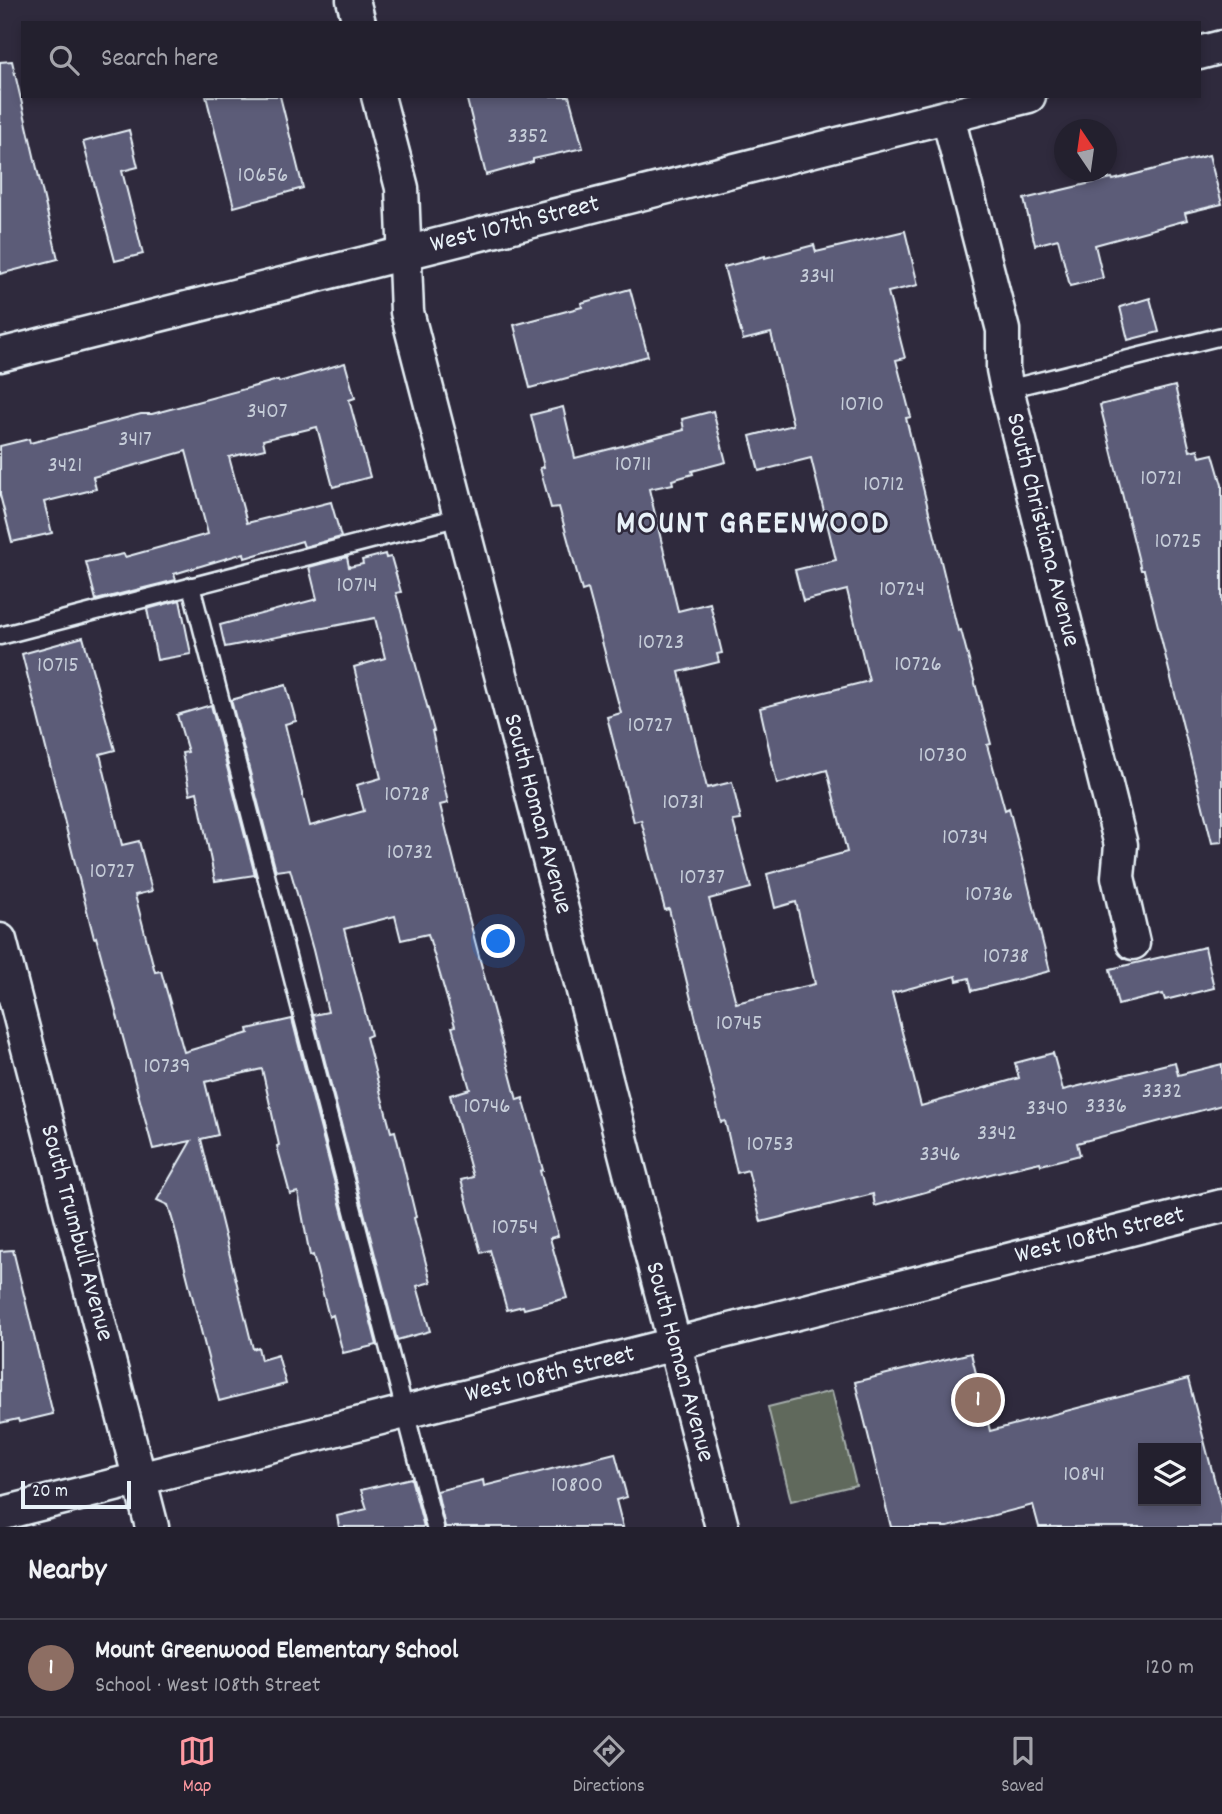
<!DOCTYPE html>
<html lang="en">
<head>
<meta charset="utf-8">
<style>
	:root { --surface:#23202e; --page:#2f2d3a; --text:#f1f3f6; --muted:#a3a3aa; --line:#403e4a; --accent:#ff9aa2 }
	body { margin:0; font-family:Dekko,sans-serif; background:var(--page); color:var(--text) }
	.controls { position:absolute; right:21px; bottom:21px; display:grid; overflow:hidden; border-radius:0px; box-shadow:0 4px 10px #0003 }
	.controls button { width:63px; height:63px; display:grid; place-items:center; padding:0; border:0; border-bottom:2px solid var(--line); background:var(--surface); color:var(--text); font:35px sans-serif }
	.compass { position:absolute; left:1054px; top:119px; width:63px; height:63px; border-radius:50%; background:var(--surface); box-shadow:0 4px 10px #0003; rotate:347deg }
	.scale { position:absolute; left:21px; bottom:18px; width:110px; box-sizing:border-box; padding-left:7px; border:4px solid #e8f1f8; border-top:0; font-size:19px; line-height:24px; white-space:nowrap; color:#e8f1f8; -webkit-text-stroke:5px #2f2a3d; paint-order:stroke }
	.you { position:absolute; left:499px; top:942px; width:24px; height:24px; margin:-18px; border:5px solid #fff; border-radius:50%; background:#1a73e8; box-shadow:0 0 0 10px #1a73e833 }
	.badge { display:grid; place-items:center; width:46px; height:46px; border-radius:50%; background:var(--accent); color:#fff; font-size:23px; font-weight:700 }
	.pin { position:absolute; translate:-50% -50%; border:4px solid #fff; box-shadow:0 2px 7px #0006 }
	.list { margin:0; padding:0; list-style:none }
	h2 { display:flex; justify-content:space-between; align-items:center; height:91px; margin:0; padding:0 28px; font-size:30px }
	h2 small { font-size:23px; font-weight:400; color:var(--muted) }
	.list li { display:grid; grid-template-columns:46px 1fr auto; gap:21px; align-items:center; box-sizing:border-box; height:98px; padding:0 28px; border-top:2px solid var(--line) }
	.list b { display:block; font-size:26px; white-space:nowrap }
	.list p { margin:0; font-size:23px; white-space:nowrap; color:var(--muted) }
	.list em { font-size:23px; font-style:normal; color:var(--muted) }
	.icon { flex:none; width:38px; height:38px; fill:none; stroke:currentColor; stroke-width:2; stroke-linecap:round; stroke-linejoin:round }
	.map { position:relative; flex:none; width:1222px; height:1527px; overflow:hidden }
	.search { position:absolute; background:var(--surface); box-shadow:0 4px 10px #0003; left:21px; right:21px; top:21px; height:77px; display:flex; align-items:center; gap:18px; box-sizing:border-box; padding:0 24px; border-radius:0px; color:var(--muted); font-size:26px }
	.sheet { height:189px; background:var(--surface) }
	nav { display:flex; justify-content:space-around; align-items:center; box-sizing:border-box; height:98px; border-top:2px solid var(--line); background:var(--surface); font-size:19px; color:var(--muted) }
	nav a { display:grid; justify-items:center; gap:4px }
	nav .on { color:var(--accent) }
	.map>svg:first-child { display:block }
	.green { fill:#61695c; stroke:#a4adaa; stroke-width:2 }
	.building { fill:#5c5b78; stroke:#e8f1f8; stroke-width:2; fill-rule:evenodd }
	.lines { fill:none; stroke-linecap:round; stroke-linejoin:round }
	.service-casing { stroke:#e8f1f8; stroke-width:21 }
	.minor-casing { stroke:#e8f1f8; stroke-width:37 }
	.service { stroke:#2f2a3d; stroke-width:16 }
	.minor { stroke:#2f2a3d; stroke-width:32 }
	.labels { text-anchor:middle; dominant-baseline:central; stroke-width:5; stroke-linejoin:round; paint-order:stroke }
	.number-label { font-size:23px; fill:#c5ccd8 }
	.street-label { font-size:26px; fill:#e8f1f8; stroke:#2f2a3d }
	.district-label { font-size:33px; font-weight:bold; letter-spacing:2px; fill:#e8f1f8; stroke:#2f2a3d }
</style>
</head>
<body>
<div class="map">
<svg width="1222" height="1527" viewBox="0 0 1222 1527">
	<rect width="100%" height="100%" fill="#2f2a3d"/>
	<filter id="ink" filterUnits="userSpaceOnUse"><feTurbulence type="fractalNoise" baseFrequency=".0143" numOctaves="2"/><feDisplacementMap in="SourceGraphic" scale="14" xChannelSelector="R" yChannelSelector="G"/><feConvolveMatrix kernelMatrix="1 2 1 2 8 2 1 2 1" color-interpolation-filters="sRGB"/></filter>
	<g filter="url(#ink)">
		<path class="green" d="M832 1391 856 1485 791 1501 768 1407Z"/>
		<g class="building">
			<path d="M12 61 58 259 0 274V62Z"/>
			<path d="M206 96H280L303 188 234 207Z"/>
			<path d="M466 96H569L583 148 533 159V162L486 175Z"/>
			<path d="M129 130 138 167 122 171 143 254 115 261 83 142Z"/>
			<path d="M1209 155 1222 204 1185 213 1187 220 1095 245 1103 278 1070 286 1058 239 1035 245 1024 199 1112 178 1113 180Z"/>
			<path d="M905 231 918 285 888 292 905 358 896 360 911 417 906 418 958 631 961 630 991 744 987 745 1005 810 1009 808 1050 971 972 991 969 978 957 981 956 976 892 993 921 1106 1019 1078 1015 1063 1053 1053 1063 1090 1175 1062 1178 1075 1222 1064V1105L1077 1143 1080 1155 1041 1165 1040 1162 994 1173 875 1206 873 1194 761 1222 748 1170 737 1173 725 1121 721 1122 669 909 665 910 641 820 634 822 607 717 621 713 588 589 582 591 559 507 551 508 540 468 544 467 531 415 563 407 575 458 684 430 682 419 713 411 726 462 692 471 693 474 672 480 673 484 649 489 678 611 710 603 722 653 717 654 719 662 679 672 707 788 732 782 741 820 733 821 751 888 709 899 736 1003 815 984 796 902 775 908 767 874 847 852 827 770 777 784 760 708 869 681 847 590 803 601 795 570 836 560 811 458 759 471 750 436 793 425 771 333 743 340 724 267 765 256V258L814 245 816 252Z"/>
			<path d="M630 289 648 356 530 388 514 325 582 307 581 303Z"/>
			<path d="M1150 298 1159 332 1128 340 1120 307Z"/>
			<path d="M345 363 355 398 349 400 370 477 333 487 317 427 263 440 265 449 229 457 247 523 331 502 341 537 304 547 302 541 245 558 244 553 174 574 176 580 96 600 86 562 124 554 125 557 208 534 186 451 93 477 96 489 44 502 52 533 12 542 0 495V446L29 439 30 443 141 414H152L278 380 279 382Z"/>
			<path d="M1175 386 1190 451 1198 449 1200 457 1213 454 1222 485V842L1212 843 1144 570H1141L1100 405Z"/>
			<path d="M385 554 386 558 391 557 401 592 396 593 434 731H432L448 803 440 805 461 888 517 1100 523 1098 543 1170 540 1171 558 1236 550 1238 567 1298 524 1309 523 1306 507 1310 490 1250 481 1253 461 1180 473 1177 450 1095 470 1089 452 1027 455 1026 428 934 401 940 395 916 344 929 371 1035 366 1037 391 1132 395 1131 416 1217 414 1218 431 1282 417 1286 430 1331 397 1340 313 1015 328 1012 313 950 290 869 276 871 231 700 286 685 296 721 285 724 310 826 364 811 357 785 381 778 354 667 385 658 375 618 225 647 220 625 317 599 309 567 347 557 349 567 363 564 362 560Z"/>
			<path d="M180 600 191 654 157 660 147 609Z"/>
			<path d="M83 637 115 750 100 754 122 845 139 841 152 891 135 895 155 972 161 971 184 1052 249 1033 248 1029 292 1019 377 1345 343 1353 333 1315 329 1317 313 1255 310 1256 298 1192 290 1194 277 1146 279 1145 262 1069 205 1082 218 1135 201 1139 253 1349 258 1347 261 1360 278 1355 286 1384 219 1401 174 1225 168 1205 157 1200 191 1141 153 1149 96 937 94 938 22 654Z"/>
			<path d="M211 705 255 875 215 881 197 792 190 794 182 753 188 752 177 715Z"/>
			<path d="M1205 947 1214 988 1165 1000 1163 994 1118 1005 1110 969Z"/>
			<path d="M13 1250 53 1414 19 1422 18 1419 0 1423V1251Z"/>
			<path d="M971 1353 990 1431 1188 1379 1222 1509V1527H1039L1033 1505 948 1527H891L855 1382ZM1143 1448H1196V1501H1143Z"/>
			<path d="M615 1453 627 1497 616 1500 623 1527H445L437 1491 483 1480 484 1486Z"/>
			<path d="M411 1478 424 1527H339L337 1516 367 1509 361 1490Z"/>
		</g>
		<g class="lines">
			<defs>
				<g id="service">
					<path d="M1007 389 1222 336"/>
					<path d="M191 586 435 1527"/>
					<path d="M0 636 460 517"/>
				</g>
				<g id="minor">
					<path d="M353 0 359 23"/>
					<path d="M1199 53 1222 47"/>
					<path d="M378 96 402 188 407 312 722 1527"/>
					<path d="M948 117 1003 330V369L1007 389 1121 845 1118 877 1133 943"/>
					<path d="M0 355 1029 96"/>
					<path d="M0 940 152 1527"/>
					<path d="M0 1514 1222 1206"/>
				</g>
			</defs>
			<use href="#service" class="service-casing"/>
			<use href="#minor" class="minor-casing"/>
			<use href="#service" class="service"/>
			<use href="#minor" class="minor"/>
		</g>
	</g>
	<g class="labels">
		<g class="number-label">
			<text x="528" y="137">3352</text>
			<text x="263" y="176">10656</text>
			<text x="817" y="277">3341</text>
			<text x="862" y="405">10710</text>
			<text x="267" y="412">3407</text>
			<text x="135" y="440">3417</text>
			<text x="633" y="465">10711</text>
			<text x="65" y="466">3421</text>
			<text x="1161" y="479">10721</text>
			<text x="884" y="485">10712</text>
			<text x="1178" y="542">10725</text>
			<text x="357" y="586">10714</text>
			<text x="902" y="590">10724</text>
			<text x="661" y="643">10723</text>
			<text x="918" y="665">10726</text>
			<text x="58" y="666">10715</text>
			<text x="650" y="726">10727</text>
			<text x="943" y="756">10730</text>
			<text x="407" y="795">10728</text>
			<text x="683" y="803">10731</text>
			<text x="965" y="838">10734</text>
			<text x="410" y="853">10732</text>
			<text x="112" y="872">10727</text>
			<text x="702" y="878">10737</text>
			<text x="989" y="895">10736</text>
			<text x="1006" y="957">10738</text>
			<text x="739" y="1024">10745</text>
			<text x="167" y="1067">10739</text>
			<text x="1162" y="1092">3332</text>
			<text x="487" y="1107">10746</text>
			<text x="1106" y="1107">3336</text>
			<text x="1047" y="1109">3340</text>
			<text x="997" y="1134">3342</text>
			<text x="770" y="1145">10753</text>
			<text x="940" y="1155">3346</text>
			<text x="515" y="1228">10754</text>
			<text x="1084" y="1475">10841</text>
			<text x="577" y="1486">10800</text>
		</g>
		<g class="street-label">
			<text transform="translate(515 225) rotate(-14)">West 107th Street</text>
			<text transform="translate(1042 530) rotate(76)">South Christiana Avenue</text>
			<text transform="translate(537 814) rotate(75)">South Homan Avenue</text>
			<text transform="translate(76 1233) rotate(75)">South Trumbull Avenue</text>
			<text transform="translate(1100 1236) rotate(-14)">West 108th Street</text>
			<text transform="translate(679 1362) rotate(75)">South Homan Avenue</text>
			<text transform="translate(550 1375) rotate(-14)">West 108th Street</text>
		</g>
		<g class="district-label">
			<text x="753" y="525">MOUNT GREENWOOD</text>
		</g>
	</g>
</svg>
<div class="controls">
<button><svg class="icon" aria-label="layers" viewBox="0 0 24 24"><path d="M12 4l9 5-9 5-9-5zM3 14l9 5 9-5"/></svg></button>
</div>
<svg class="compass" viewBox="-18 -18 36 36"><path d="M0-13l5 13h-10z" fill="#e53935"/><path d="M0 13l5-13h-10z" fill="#a3a3aa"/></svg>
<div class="scale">20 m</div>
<div class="you"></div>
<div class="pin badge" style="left:978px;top:1400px;background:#8d6e63">1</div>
<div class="search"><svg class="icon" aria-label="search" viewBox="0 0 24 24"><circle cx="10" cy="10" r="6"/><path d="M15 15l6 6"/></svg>Search here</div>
</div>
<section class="sheet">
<h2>Nearby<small></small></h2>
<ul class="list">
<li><span class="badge" style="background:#8d6e63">1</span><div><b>Mount Greenwood Elementary School</b><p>School · West 108th Street</p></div><em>120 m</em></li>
</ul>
</section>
<nav>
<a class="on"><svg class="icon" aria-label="map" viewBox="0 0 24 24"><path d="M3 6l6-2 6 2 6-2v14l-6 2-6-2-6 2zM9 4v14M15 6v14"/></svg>Map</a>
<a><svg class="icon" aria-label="directions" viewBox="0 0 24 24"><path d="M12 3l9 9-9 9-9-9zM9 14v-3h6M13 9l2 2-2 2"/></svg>Directions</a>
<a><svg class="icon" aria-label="saved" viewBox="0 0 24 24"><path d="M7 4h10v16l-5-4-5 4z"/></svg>Saved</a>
</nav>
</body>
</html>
